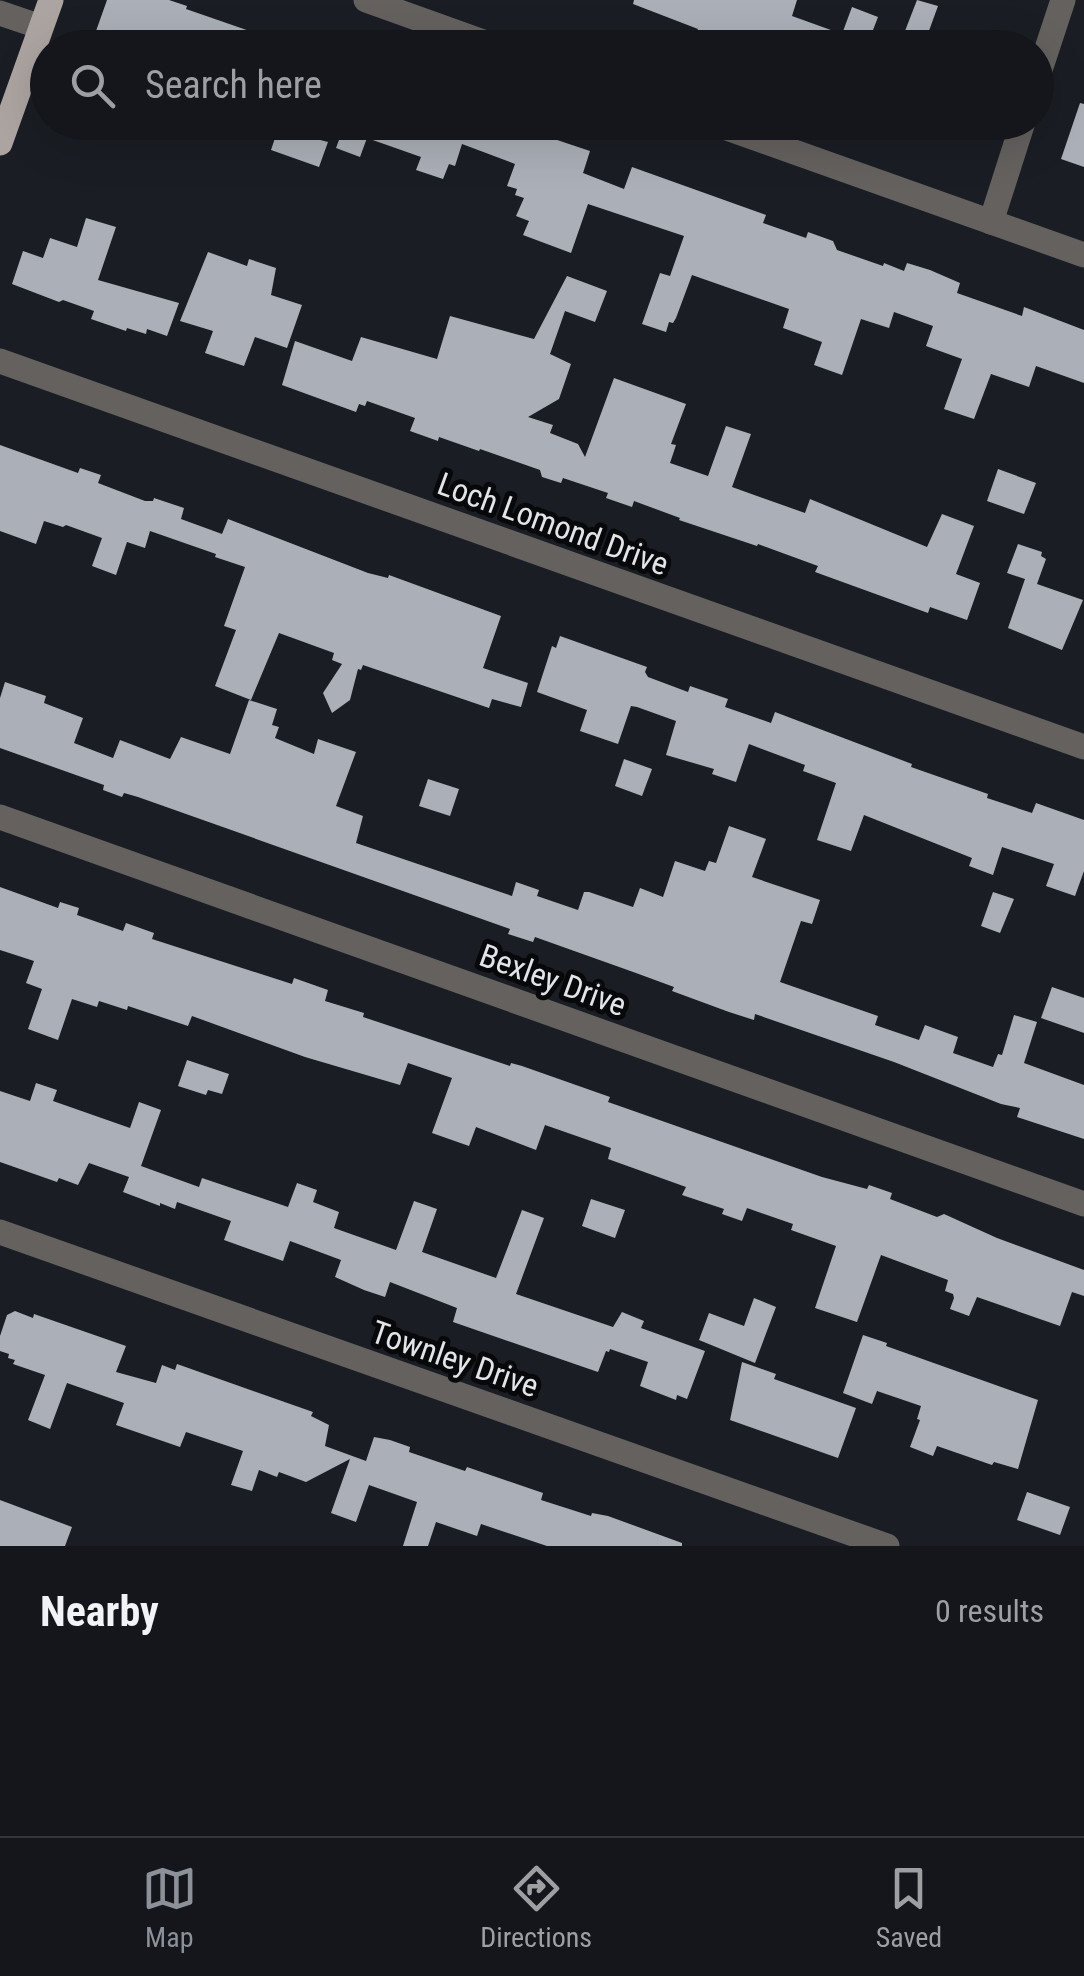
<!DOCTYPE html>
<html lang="en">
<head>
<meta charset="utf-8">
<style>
	:root { --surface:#14161b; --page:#212328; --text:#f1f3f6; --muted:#9d9fa3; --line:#33353a; --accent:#8c9099 }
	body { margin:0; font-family:"Roboto Condensed",sans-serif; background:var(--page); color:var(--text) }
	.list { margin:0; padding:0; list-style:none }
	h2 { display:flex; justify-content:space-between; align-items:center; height:130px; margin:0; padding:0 40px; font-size:42px }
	h2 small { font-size:32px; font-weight:400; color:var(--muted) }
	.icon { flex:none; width:55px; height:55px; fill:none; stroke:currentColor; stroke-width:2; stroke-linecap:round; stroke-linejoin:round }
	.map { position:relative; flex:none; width:1084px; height:1546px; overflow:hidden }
	.search { position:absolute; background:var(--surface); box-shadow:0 10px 40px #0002; left:30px; right:30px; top:30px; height:110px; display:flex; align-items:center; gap:25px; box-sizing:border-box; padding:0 35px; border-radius:55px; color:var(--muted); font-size:38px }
	.sheet { height:290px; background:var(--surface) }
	nav { display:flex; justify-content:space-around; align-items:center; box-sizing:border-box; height:140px; border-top:2px solid var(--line); background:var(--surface); font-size:28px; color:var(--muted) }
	nav a { display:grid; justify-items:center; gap:5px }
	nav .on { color:var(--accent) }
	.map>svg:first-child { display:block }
	.building { fill:#abb0b8 }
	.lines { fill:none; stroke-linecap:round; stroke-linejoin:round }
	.minor { stroke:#64615f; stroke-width:25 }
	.major { stroke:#aca4a1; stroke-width:25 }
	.labels { text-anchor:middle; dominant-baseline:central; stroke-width:10; stroke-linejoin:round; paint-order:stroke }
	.street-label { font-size:32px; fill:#e2e4e8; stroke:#07080a }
</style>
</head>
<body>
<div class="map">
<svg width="1084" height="1546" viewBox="0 0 1084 1546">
	<rect width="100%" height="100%" fill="#1a1e24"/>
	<g class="building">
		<path d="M107 0H169L187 6 186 9 287 44 286 48H90Z"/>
		<path d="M634 0H797L792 16 842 34 852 7 878 17 868 43 872 48H764L726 34 723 42 696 33 698 29 633 4Z"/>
		<path d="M917 0 938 6 926 39 905 31Z"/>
		<path d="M1080 103 1084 104V167L1061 159Z"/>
		<path d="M333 122H504L566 143 590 151 583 173 624 189 632 167 766 215 763 223 806 238 808 232 833 241 837 250 883 266 884 263 904 271 907 263 930 270 960 283 957 293 1022 316 1024 307 1084 330V383L1036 366 1029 387 991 374 974 419 944 409 962 359 926 346 933 326 894 312 889 328 861 319 842 375 814 365 822 342 783 328 789 309 692 275 676 318 673 323 669 322 666 332 642 324 660 273 670 276 684 236 588 204 571 253 523 235 529 221 516 216 524 198 515 195 517 189 507 186 515 164 462 144 455 166 449 164 443 179 416 170 421 157 367 138 360 157 336 148 343 129 333 126Z"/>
		<path d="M278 129 328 142 319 167 271 150Z"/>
		<path d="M86 218 116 227 98 280 179 303 167 336 147 329 146 334 127 328 126 331 91 319 94 311 63 300 59 302 12 284 23 251 43 258 50 238 77 247Z"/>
		<path d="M208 252 247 266 249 259 276 268 271 295 302 305 287 348 255 337 244 366 205 353 213 331 180 321Z"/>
		<path d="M567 276 607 291 595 322 565 311 550 354 571 364 559 399 528 417 553 425 550 433 578 444 585 457 614 378 686 404 671 444 676 445 670 463 708 476 726 426 751 434 732 487 805 513 810 499 927 547 942 514 974 526 956 574 980 583 967 620 930 607 928 613 815 572 818 566 758 544 757 546 679 520 680 518 634 501 632 507 606 498 608 493 563 478 561 483 542 477 540 470 480 449 479 451 439 437 438 441 410 431 415 418 367 401 365 406 359 404 356 412 282 385 295 341 352 361 361 337 437 359 450 316 534 339Z"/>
		<path d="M0 445 78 473 80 468 101 475 98 483 145 501H153L154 498 184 508 181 519 222 534 228 519 368 573 388 578 389 575 501 616 483 668 528 683 521 707 492 699 489 708 363 665 361 670 358 669 350 700 332 713 323 693 342 664 332 660 334 653 279 633 251 700 215 686 236 630 224 626 245 567 215 557 216 554 150 531 145 548 127 542 116 575 92 566 102 538 66 525 63 527 44 521 36 544 0 531Z"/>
		<path d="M998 469 1036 483 1024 514 987 501Z"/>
		<path d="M1018 544 1042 552 1041 556 1046 559 1037 584 1083 600 1062 650 1008 628 1025 579 1007 573Z"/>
		<path d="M560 636 647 667 645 672 648 677 688 692 690 686 728 699 725 707 771 723 775 712 912 764 911 767 988 794 987 798 1032 813 1036 803 1084 820V871L1075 896 1046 886 1054 864 1002 847 993 875 969 866 972 858 864 815 851 851 817 840 836 783 803 771 805 765 749 744 736 782 712 774 714 769 666 755 676 721 637 707 631 706 618 744 580 731 587 710 537 692 552 646 556 648Z"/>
		<path d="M5 682 46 696 44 703 83 718 74 743 113 758 120 740 170 759 181 737 230 754 249 700 277 709 272 725 279 727 275 738 314 754 318 739 356 752 336 806 363 816 356 843 512 896 516 882 539 890 537 896 578 910 584 892H589L633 907 640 888 663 897 675 861 705 871 709 861 716 863 729 826 766 839 752 877 820 900 812 924 801 921 780 982 878 1016 875 1025 919 1040 925 1025 958 1037 953 1053 993 1067 998 1054 1002 1055 1014 1015 1037 1022 1024 1063 1084 1085V1139L1017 1117 1020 1108 1001 1104 894 1062 755 1014 754 1020 729 1012 672 991 674 987 636 973 535 937 533 942 508 934 510 929 138 797 124 793 122 797 103 790 104 785 0 748V698Z"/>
		<path d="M624 759 652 769 642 796 615 786Z"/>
		<path d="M428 779 459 789 450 816 419 806Z"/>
		<path d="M0 887 58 908 60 902 79 908 77 915 123 931 126 923 154 933 152 939 292 984 294 978 328 990 325 1001 364 1013 363 1017 510 1066 511 1063 522 1066 610 1097 608 1102 822 1177 867 1189 869 1185 892 1193 890 1199 937 1217 944 1214 997 1238 1084 1270V1296L1072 1292 1060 1326 977 1297 969 1316 950 1309 954 1298 953 1294 945 1291 948 1280 881 1255 857 1322 815 1308 836 1246 791 1230 793 1224 747 1208 742 1221 722 1214 724 1209 682 1195 686 1187 608 1159 611 1148 545 1125 536 1150 476 1127 469 1146 432 1133 452 1078 408 1063 400 1085 305 1057 192 1016 188 1026 128 1006 127 1010 99 1001 97 1007 72 999 58 1040 28 1029 42 989 26 983 34 961 0 950Z"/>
		<path d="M993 892 1014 899 1000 933 981 926Z"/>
		<path d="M1052 987 1084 998V1033L1041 1018Z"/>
		<path d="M187 1060 229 1074 222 1094 208 1090 206 1095 178 1086Z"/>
		<path d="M36 1083 57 1090 53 1101 130 1128 139 1102 161 1110 141 1166 199 1187 202 1178 288 1207 297 1183 317 1190 313 1202 339 1212 334 1228 396 1250 414 1201 437 1209 422 1252 496 1278 522 1210 544 1218 516 1294 613 1327 622 1312 644 1321 641 1328 705 1351 687 1399 677 1395 676 1400 640 1386 648 1362 610 1349 609 1352 606 1351 598 1372 453 1322 457 1308 390 1282 385 1297 364 1290 335 1277 341 1260 290 1241 283 1261 224 1240 231 1221 177 1202 175 1209 160 1203V1206L123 1192 129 1177 89 1163 78 1185 59 1178 57 1182 0 1162V1091L30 1101Z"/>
		<path d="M591 1199 625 1210 615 1238 582 1226Z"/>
		<path d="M754 1298 776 1307 755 1363 699 1340 709 1313 744 1326Z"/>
		<path d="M15 1311 33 1318 34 1314 126 1346 116 1372 156 1383 162 1365 175 1370 177 1364 313 1412 311 1416 329 1425 325 1446 366 1461 374 1437 390 1440 410 1447 409 1452 465 1471 467 1467 543 1493 541 1500 591 1516 592 1513 608 1516 682 1543V1546H547L481 1524 477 1536 436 1522 428 1546H403L417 1502 369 1485 356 1522 331 1513 350 1459 306 1482 279 1472 277 1477 259 1470 252 1491 231 1485 243 1451 186 1432 180 1447 116 1425 124 1403 67 1383 50 1429 28 1420 45 1375 13 1364 15 1360 8 1358 9 1354 0 1351V1336L7 1315Z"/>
		<path d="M863 1335 887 1343 886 1346 1038 1400 1018 1469 994 1462 992 1465 937 1446 933 1456 910 1447 920 1420 917 1419 921 1406 877 1391 872 1404 843 1393Z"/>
		<path d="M742 1362 776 1374 774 1379 856 1408 838 1458 730 1420Z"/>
		<path d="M1027 1492 1070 1507 1060 1535 1017 1520Z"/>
		<path d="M0 1500 72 1527 65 1546H0Z"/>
	</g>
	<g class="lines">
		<g class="minor">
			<path d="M366 0 500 48"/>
			<path d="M0 13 41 27"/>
			<path d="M1036 82 1063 0"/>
			<path d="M710 122 1084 255"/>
			<path d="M991 222 1023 122"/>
			<path d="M0 361 1084 747"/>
			<path d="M0 817 1084 1204"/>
			<path d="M0 1232 887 1546"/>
		</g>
		<path class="major" d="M0 143 51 0"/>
	</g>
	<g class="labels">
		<g class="street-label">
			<text transform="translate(553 524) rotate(20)">Loch Lomond Drive</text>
			<text transform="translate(553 980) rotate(20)">Bexley Drive</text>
			<text transform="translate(455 1359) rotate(19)">Townley Drive</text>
		</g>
	</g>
</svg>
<div class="search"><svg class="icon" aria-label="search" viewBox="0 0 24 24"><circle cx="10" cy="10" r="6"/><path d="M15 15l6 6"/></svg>Search here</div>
</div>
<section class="sheet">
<h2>Nearby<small>0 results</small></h2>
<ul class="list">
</ul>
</section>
<nav>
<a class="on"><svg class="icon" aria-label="map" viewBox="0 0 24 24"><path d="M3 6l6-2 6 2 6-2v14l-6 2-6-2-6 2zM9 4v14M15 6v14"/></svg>Map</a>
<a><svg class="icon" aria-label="directions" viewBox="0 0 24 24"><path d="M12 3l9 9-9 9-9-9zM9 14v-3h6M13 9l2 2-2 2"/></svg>Directions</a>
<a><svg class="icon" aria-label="saved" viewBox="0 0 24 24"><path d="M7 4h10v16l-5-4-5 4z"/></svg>Saved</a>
</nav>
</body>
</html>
